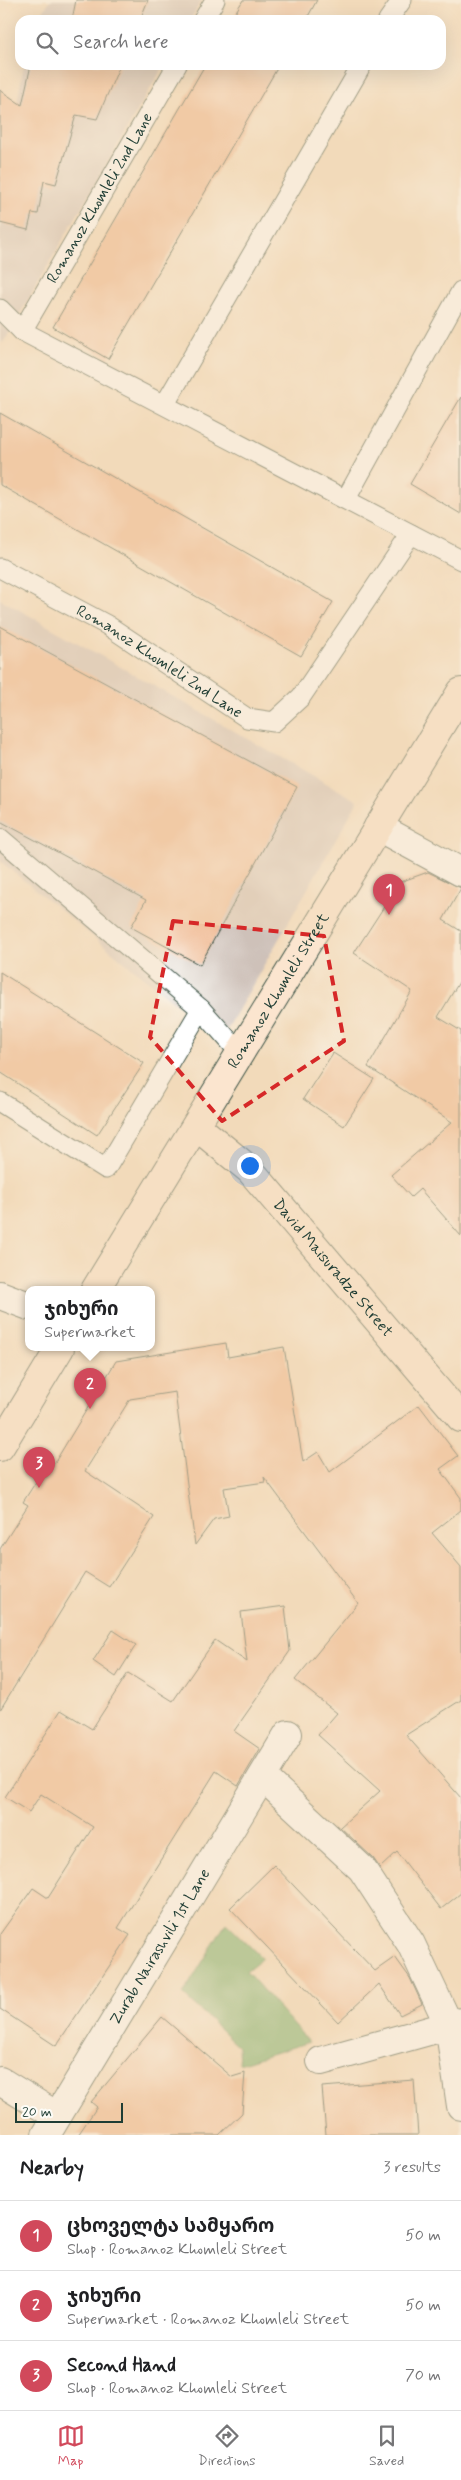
<!DOCTYPE html>
<html lang="en">
<head>
<meta charset="utf-8">
<style>
	:root { --surface:#fff; --page:#f6f6f6; --text:#202124; --muted:#757577; --line:#e0e0e0; --accent:#d1495b }
	body { margin:0; font-family:Mynerve,"Noto Sans Georgian",sans-serif; background:var(--page); color:var(--text) }
	.scale { position:absolute; left:15px; bottom:12px; width:108px; box-sizing:border-box; padding-left:5px; border:2px solid #1f3d34; border-top:0; font-size:14px; line-height:18px; white-space:nowrap; color:#1f3d34; -webkit-text-stroke:4px #fdfcf7; paint-order:stroke }
	.you { position:absolute; left:249px; top:1165px; width:18px; height:18px; margin:-12px; border:4px solid #fff; border-radius:50%; background:#1a73e8; box-shadow:0 0 0 8px #1a73e833 }
	.badge { display:grid; place-items:center; width:32px; height:32px; border-radius:50%; background:var(--accent); color:#fff; font-size:16px; font-weight:700 }
	.pin { position:absolute; translate:-50% -41px; filter:drop-shadow(0 1px 2px #0008) }
	.pin::after { content:''; position:absolute; top:26px; width:18px; height:15px; background:inherit; clip-path:polygon(0 0,100% 0,50% 100%) }
	.popup { position:absolute; left:25px; top:1286px; width:130px; height:65px; box-sizing:border-box; display:grid; place-content:center; border-radius:10px; background:var(--surface); filter:drop-shadow(0 1px 4px #0005); font-size:16px; white-space:nowrap; color:var(--muted) }
	.popup b { font-size:19px; color:var(--text) }
	.popup::after { content:''; position:absolute; left:50%; top:100%; margin-left:-10px; border:10px solid transparent; border-top-color:var(--surface) }
	.list { margin:0; padding:0; list-style:none }
	h2 { display:flex; justify-content:space-between; align-items:center; height:65px; margin:0; padding:0 20px; font-size:21px }
	h2 small { font-size:16px; font-weight:400; color:var(--muted) }
	.list li { display:grid; grid-template-columns:32px 1fr auto; gap:15px; align-items:center; box-sizing:border-box; height:70px; padding:0 20px; border-top:1px solid var(--line) }
	.list b { display:block; font-size:19px; white-space:nowrap }
	.list p { margin:0; font-size:16px; white-space:nowrap; color:var(--muted) }
	.list em { font-size:16px; font-style:normal; color:var(--muted) }
	.icon { flex:none; width:28px; height:28px; fill:none; stroke:currentColor; stroke-width:2; stroke-linecap:round; stroke-linejoin:round }
	.map { position:relative; flex:none; width:461px; height:2135px; overflow:hidden }
	.search { position:absolute; background:var(--surface); box-shadow:0 5px 20px #0002; left:15px; right:15px; top:15px; height:55px; display:flex; align-items:center; gap:12px; box-sizing:border-box; padding:0 18px; border-radius:15px; color:var(--muted); font-size:19px }
	.sheet { height:275px; background:var(--surface) }
	nav { display:flex; justify-content:space-around; align-items:center; box-sizing:border-box; height:70px; border-top:1px solid var(--line); background:var(--surface); font-size:14px; color:var(--muted) }
	nav a { display:grid; justify-items:center; gap:2px }
	nav .on { color:var(--accent) }
	.map>svg:first-child { display:block }
	.industrial { fill:#cec1b9 }
	.forest { fill:#7ab26f; stroke:#4c7852 }
	.building { fill:#efb58c }
	.lines { fill:none; stroke-linecap:round; stroke-linejoin:round }
	.lane-casing { stroke:#3f5548; stroke-width:21 }
	.street-casing { stroke:#3f5548; stroke-width:30 }
	.secondary-casing { stroke:#3f5548; stroke-width:30 }
	.lane { stroke:#fff; stroke-width:19 }
	.street { stroke:#fff; stroke-width:28 }
	.secondary { stroke:#fbe5cf; stroke-width:28 }
	.marked { fill:none; stroke:#d62828; stroke-width:4; stroke-dasharray:10 6; stroke-linejoin:round }
	.labels { text-anchor:middle; dominant-baseline:central; stroke-width:4.5; stroke-linejoin:round; paint-order:stroke }
	.street-label { font-size:16px; fill:#1f3d34; stroke:#fdfcf7 }
</style>
</head>
<body>
<div class="map">
<svg width="461" height="2135" viewBox="0 0 461 2135">
	<rect width="100%" height="100%" fill="#fdfcf7"/>
	<filter id="ink" filterUnits="userSpaceOnUse"><feTurbulence type="fractalNoise" baseFrequency=".02" numOctaves="2"/><feDisplacementMap in="SourceGraphic" scale="10" xChannelSelector="R" yChannelSelector="G"/><feConvolveMatrix kernelMatrix="1 2 1 2 8 2 1 2 1" color-interpolation-filters="sRGB"/></filter>
	<filter id="wash" filterUnits="userSpaceOnUse"><feTurbulence type="fractalNoise" baseFrequency=".0096" numOctaves="4" result="noise"/><feDisplacementMap in="SourceGraphic" scale="20" xChannelSelector="R" yChannelSelector="G"/><feGaussianBlur stdDeviation="1.12" result="paint"/><feColorMatrix in="noise" values="0 0 0 0 0 0 0 0 0 0 0 0 0 0 0 0 0 1.4 0 .05"/><feComposite in="paint" operator="in"/></filter>
	<g filter="url(#wash)">
		<rect width="100%" height="100%" fill="#f2daba"/>
		<g class="industrial">
			<path d="M50 0H202L190 20H38Z"/>
			<path d="M24 65H164L3 343 0 340V144L15 114Z"/>
			<path d="M0 599 358 801 221 1040 0 861Z"/>
		</g>
		<path class="forest" d="M226 1923 262 1958 246 1971 309 2042 239 2064 238 2046 183 1994Z"/>
		<g id="blocks">
			<g class="building">
				<path d="M76 0H148L140 20H72Z"/>
				<path d="M243 0H317L306 20H231Z"/>
				<path d="M31 65H120L97 119 76 115 56 184 44 181 38 214 32 213 28 230 0 223V90L22 105Z"/>
				<path d="M205 65H279L108 359 53 327Z"/>
				<path d="M461 397V514L410 484Z"/>
				<path d="M0 413 333 602 301 656 0 485Z"/>
				<path d="M0 626 297 787 200 965 131 927 146 900 0 821Z"/>
				<path d="M428 872 461 888 443 920 461 931V979L438 1017 461 1031V1236L420 1189 411 1197 391 1175 452 1122 368 1067 412 991 354 953 400 882Z"/>
				<path d="M0 972 144 1063 97 1135 0 1072Z"/>
				<path d="M333 1053 374 1079 344 1126 303 1099Z"/>
				<path d="M226 1343 228 1357 284 1347 303 1462 318 1452 330 1472 419 1405 458 1456 440 1469 461 1498V1510L432 1533 461 1567V1700L406 1735 461 1798V1893L441 1909 397 1852 380 1868 373 1858 340 1827 380 1791 318 1735 337 1713 295 1680 358 1603 264 1477 265 1482 224 1488 229 1516 214 1519 195 1545 175 1392 130 1399 85 1471 154 1517 109 1587 85 1572 0 1710V1549L28 1505 23 1502 41 1474 46 1477 116 1361Z"/>
				<path d="M285 1606 290 1651 234 1731 260 1749 238 1786 216 1771 118 1928 130 1935 56 2046 0 2009V1934L33 1888 48 1898 93 1827 41 1794 29 1812 5 1797 61 1710 92 1729 128 1673 173 1701 215 1640 247 1662 241 1612Z"/>
				<path d="M113 1630 136 1645 116 1677 93 1661Z"/>
				<path d="M274 1865 375 1971 395 1957 410 1978 422 2004 400 2015 379 1984 338 2022 230 1908Z"/>
				<path d="M162 2017 232 2077 245 2073 242 2113 219 2135H78L97 2107 91 2102Z"/>
				<path d="M414 2080 418 2135H326L322 2087Z"/>
			</g>
		</g>
	</g>
	<g filter="url(#ink)">
		<use href="#blocks" fill-opacity="0" stroke="#3f5548" stroke-width="1"/>
		<g class="lines">
			<defs>
				<g id="lane">
					<path d="M203 20 215 0"/>
					<path d="M388 20 402 0"/>
					<path d="M0 309 22 331 461 560"/>
					<path id="s1" d="M22 331 177 65"/>
					<path d="M165 404 362 65"/>
					<path d="M346 499 461 291"/>
					<path id="s2" d="M0 568 107 625 247 718 274 722 301 697 411 534"/>
					<path d="M0 838 201 1009 240 1053"/>
					<path d="M0 1102 106 1169 201 1009"/>
				</g>
				<g id="street">
					<path d="M378 827 461 872"/>
					<path d="M0 1295 29 1306"/>
					<path d="M263 1777 362 1869 411 1944 449 2025 461 2106"/>
					<path d="M321 2061 461 2022"/>
					<path d="M0 2081 57 2116"/>
					<path id="s3" d="M46 2135 288 1734"/>
				</g>
				<g id="secondary">
					<path id="s4" d="M196 1126 250 1170 461 1418"/>
					<path id="s5" d="M95 1290 461 692"/>
					<path d="M0 1447 60 1348"/>
				</g>
			</defs>
			<use href="#lane" class="lane-casing"/>
			<use href="#street" class="street-casing"/>
			<use href="#secondary" class="secondary-casing"/>
			<use href="#lane" class="lane"/>
			<use href="#street" class="street"/>
			<use href="#secondary" class="secondary"/>
		</g>
	</g>
	<path d="M0 0H461V2135H0ZM173 921 324 936 344 1041 222 1121 150 1037Z" fill="#f2daba" fill-opacity=".55" fill-rule="evenodd"/>
	<path class="marked" d="M173 921 324 936 344 1041 222 1121 150 1037Z"/>
	<g class="labels">
		<g class="street-label">
			<text stroke="none"><textPath href="#s1" startOffset="154">Romanoz Khomleli 2nd Lane</textPath></text>
			<text stroke="none"><textPath href="#s2" startOffset="185">Romanoz Khomleli 2nd Lane</textPath></text>
			<text stroke="none"><textPath href="#s5" startOffset="351">Romanoz Khomleli Street</textPath></text>
			<text stroke="none"><textPath href="#s4" startOffset="198">David Maisuradze Street</textPath></text>
			<text stroke="none"><textPath href="#s3" startOffset="220">Zurab Nairashvili 1st Lane</textPath></text>
		</g>
	</g>
</svg>
<div class="scale">20 m</div>
<div class="you"></div>
<div class="pin badge" style="left:389px;top:915px">1</div>
<div class="pin badge" style="left:90px;top:1409px">2</div>
<div class="popup"><b>ჯიხური</b>Supermarket</div>
<div class="pin badge" style="left:39px;top:1488px">3</div>
<div class="search"><svg class="icon" aria-label="search" viewBox="0 0 24 24"><circle cx="10" cy="10" r="6"/><path d="M15 15l6 6"/></svg>Search here</div>
</div>
<section class="sheet">
<h2>Nearby<small>3 results</small></h2>
<ul class="list">
<li><span class="badge">1</span><div><b>ცხოველტა სამყარო</b><p>Shop · Romanoz Khomleli Street</p></div><em>50 m</em></li>
<li><span class="badge">2</span><div><b>ჯიხური</b><p>Supermarket · Romanoz Khomleli Street</p></div><em>50 m</em></li>
<li><span class="badge">3</span><div><b>Second Hand</b><p>Shop · Romanoz Khomleli Street</p></div><em>70 m</em></li>
</ul>
</section>
<nav>
<a class="on"><svg class="icon" aria-label="map" viewBox="0 0 24 24"><path d="M3 6l6-2 6 2 6-2v14l-6 2-6-2-6 2zM9 4v14M15 6v14"/></svg>Map</a>
<a><svg class="icon" aria-label="directions" viewBox="0 0 24 24"><path d="M12 3l9 9-9 9-9-9zM9 14v-3h6M13 9l2 2-2 2"/></svg>Directions</a>
<a><svg class="icon" aria-label="saved" viewBox="0 0 24 24"><path d="M7 4h10v16l-5-4-5 4z"/></svg>Saved</a>
</nav>
</body>
</html>
